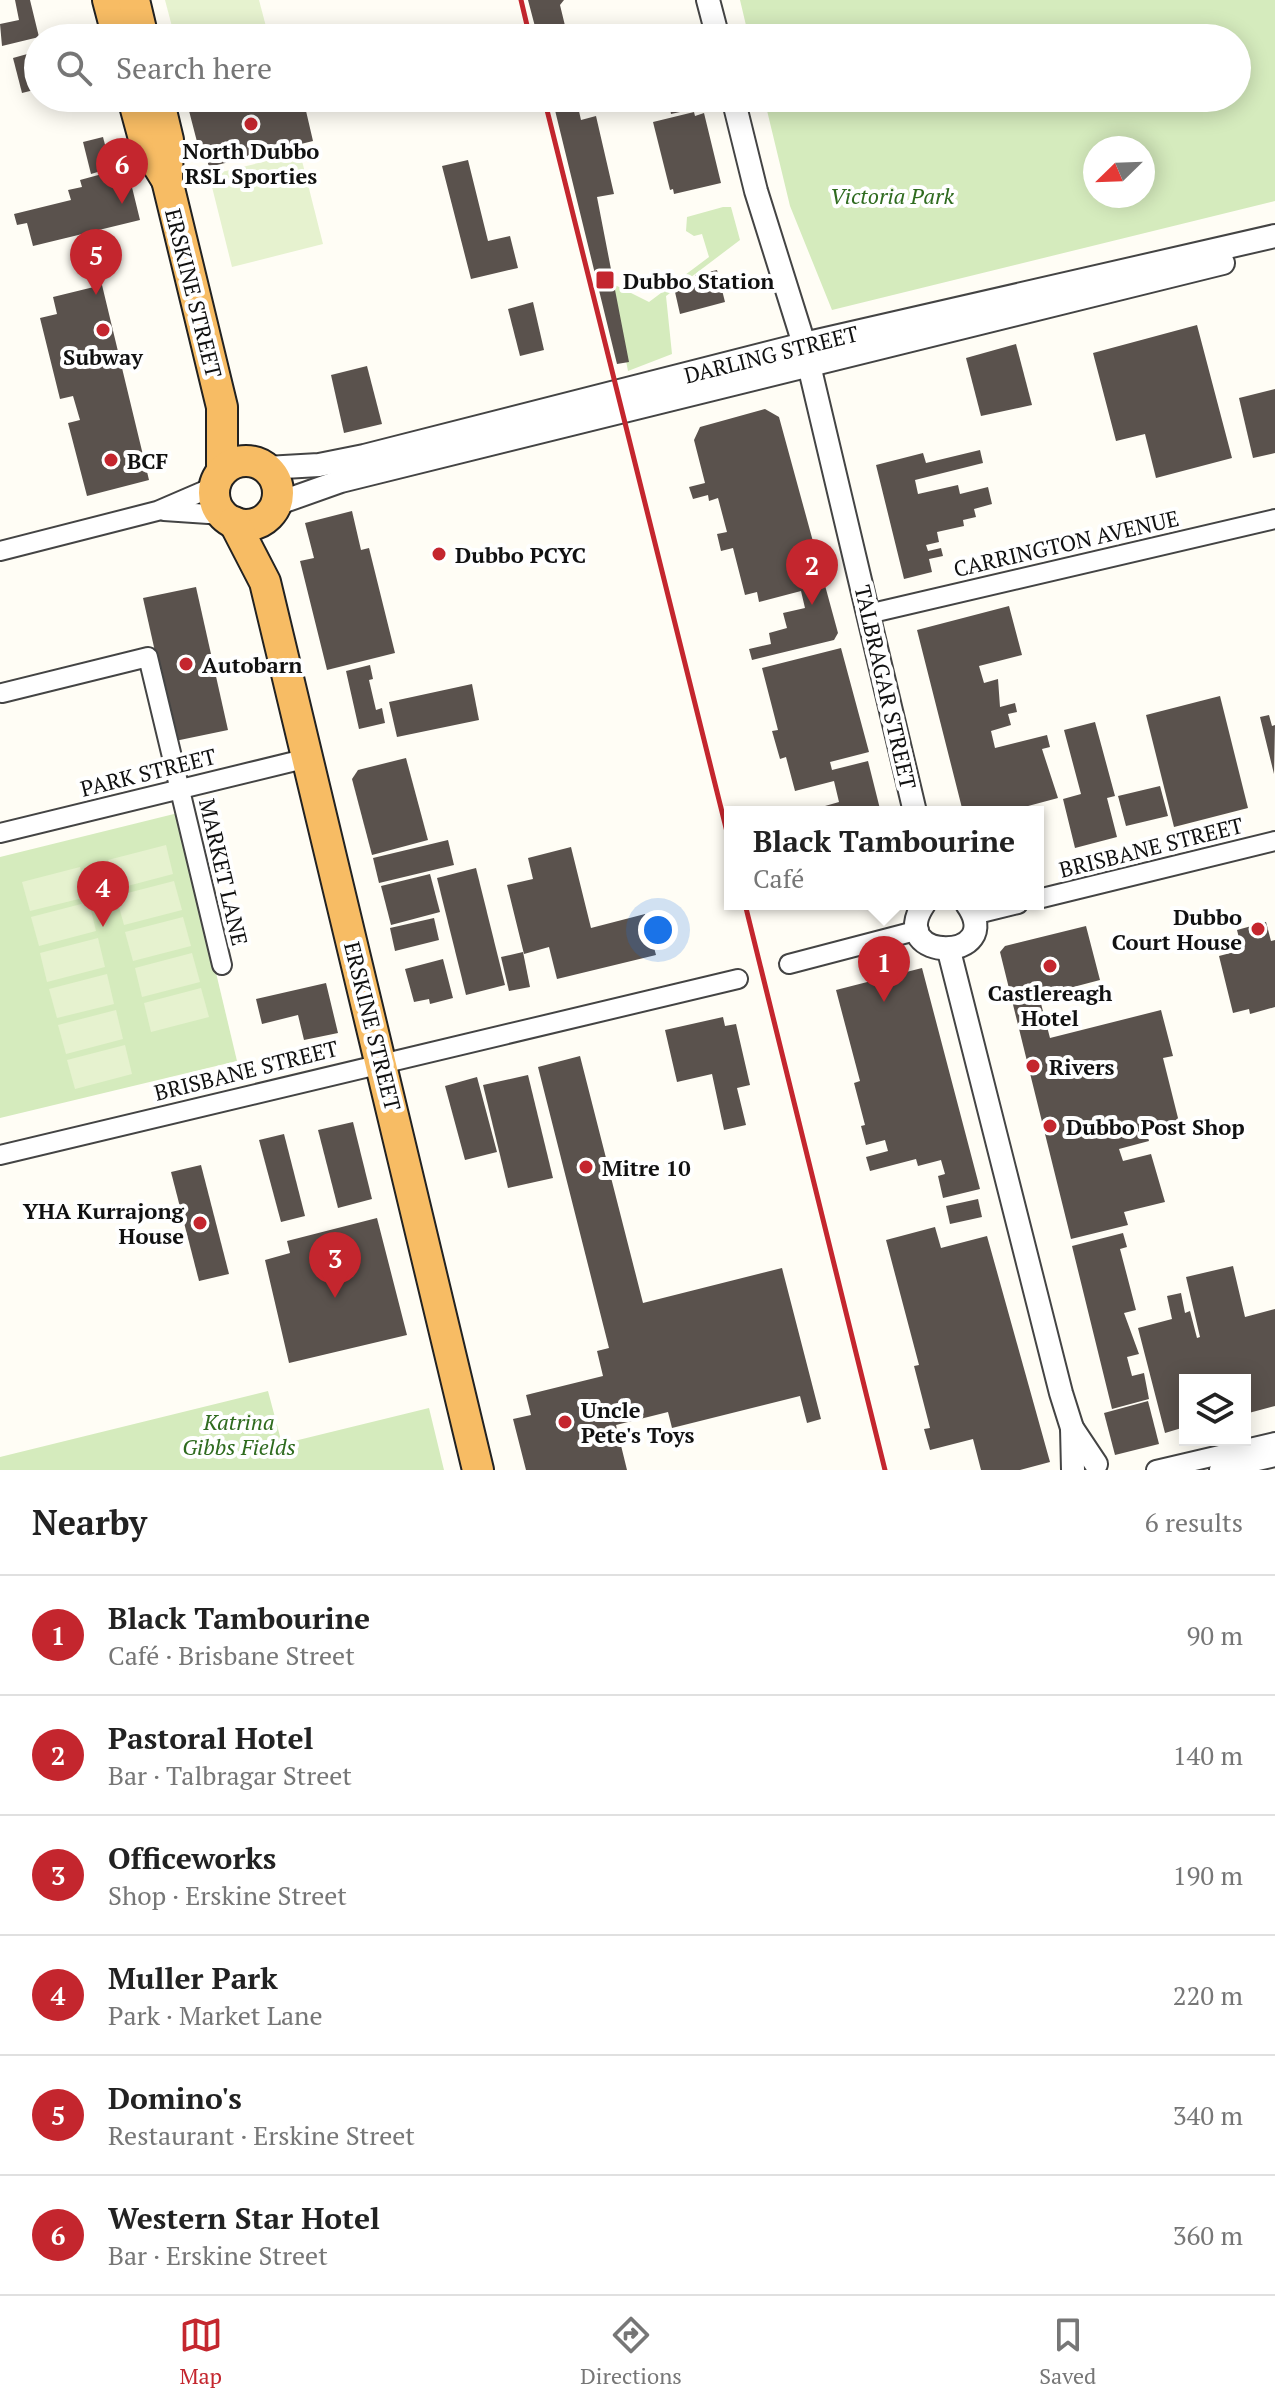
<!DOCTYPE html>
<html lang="en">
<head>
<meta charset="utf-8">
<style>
	:root { --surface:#fff; --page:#f6f6f6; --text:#222; --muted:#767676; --line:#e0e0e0; --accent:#c4262e }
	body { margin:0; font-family:"PT Serif",serif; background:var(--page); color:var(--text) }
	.controls { position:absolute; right:24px; bottom:24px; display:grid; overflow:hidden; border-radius:0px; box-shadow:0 4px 20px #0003 }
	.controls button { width:72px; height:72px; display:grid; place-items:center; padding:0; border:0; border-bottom:2px solid var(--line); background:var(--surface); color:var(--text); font:40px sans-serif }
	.compass { position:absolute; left:1083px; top:136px; width:72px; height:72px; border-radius:50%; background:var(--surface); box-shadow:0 4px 20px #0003; rotate:247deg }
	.you { position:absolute; left:658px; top:930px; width:28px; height:28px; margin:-20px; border:6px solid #fff; border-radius:50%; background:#1a73e8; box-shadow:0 0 0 12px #1a73e833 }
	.badge { display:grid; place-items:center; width:52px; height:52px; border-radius:50%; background:var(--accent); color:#fff; font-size:26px; font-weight:700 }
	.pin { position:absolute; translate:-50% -66px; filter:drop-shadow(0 2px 4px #0008) }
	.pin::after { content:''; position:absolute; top:42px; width:28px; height:24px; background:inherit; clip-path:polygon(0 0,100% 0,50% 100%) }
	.popup { position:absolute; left:724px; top:806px; width:320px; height:104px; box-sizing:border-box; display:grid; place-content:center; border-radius:0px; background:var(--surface); filter:drop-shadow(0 2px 6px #0005); font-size:26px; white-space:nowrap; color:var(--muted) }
	.popup b { font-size:30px; color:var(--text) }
	.popup::after { content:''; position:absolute; left:50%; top:100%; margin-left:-16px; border:16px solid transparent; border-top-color:var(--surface) }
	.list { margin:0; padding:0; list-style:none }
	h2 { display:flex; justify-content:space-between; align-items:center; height:104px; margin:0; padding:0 32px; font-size:34px }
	h2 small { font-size:26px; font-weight:400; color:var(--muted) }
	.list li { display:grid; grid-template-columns:52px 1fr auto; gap:24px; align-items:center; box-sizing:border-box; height:120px; padding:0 32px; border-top:2px solid var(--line) }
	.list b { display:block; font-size:30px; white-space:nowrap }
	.list p { margin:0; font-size:26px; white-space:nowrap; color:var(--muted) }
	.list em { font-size:26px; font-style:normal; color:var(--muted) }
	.icon { flex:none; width:44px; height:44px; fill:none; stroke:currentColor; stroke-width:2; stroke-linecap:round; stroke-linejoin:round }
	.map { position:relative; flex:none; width:1275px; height:1470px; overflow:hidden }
	.search { position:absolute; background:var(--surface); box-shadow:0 4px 20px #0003; left:24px; right:24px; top:24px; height:88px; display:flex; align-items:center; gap:20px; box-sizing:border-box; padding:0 28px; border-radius:44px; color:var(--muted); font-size:30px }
	.sheet { height:824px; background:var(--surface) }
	nav { display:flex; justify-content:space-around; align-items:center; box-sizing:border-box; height:112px; border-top:2px solid var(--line); background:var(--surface); font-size:22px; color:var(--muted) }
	nav a { display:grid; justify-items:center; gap:4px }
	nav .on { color:var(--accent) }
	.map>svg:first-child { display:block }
	.green { fill:#d5ebbd; fill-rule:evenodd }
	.pitch { fill:#e6f2cf }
	.building { fill:#5a524d }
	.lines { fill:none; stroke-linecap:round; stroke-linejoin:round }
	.minor-casing { stroke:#444; stroke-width:22 }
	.tertiary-casing { stroke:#444; stroke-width:26 }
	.trunk-casing { stroke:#222; stroke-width:34 }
	.minor { stroke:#fff; stroke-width:18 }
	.tertiary { stroke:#fff; stroke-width:22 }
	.trunk { stroke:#f7bc64; stroke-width:30 }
	.rail { stroke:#c4262e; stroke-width:5 }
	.poi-dot { fill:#c4262e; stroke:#fff; stroke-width:3 }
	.labels { text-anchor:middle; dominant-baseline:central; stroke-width:8; stroke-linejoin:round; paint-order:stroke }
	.poi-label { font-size:22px; font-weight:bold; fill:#111; stroke:#fff; text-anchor:start }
	.park-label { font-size:22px; font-style:italic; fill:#2f6b1f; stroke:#fff }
	.street-label { font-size:22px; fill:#111; stroke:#fff }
</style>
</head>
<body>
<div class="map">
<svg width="1275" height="1470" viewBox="0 0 1275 1470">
	<rect width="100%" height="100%" fill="#fffdf5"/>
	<g class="green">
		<path d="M740 0H1275V201L832 310 790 206 764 98H1237V38H749ZM1095 148H1143V196H1095Z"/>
		<path d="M723 207H731L740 240 666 296 672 354 628 371 611 283 649 302 709 257 702 234 694 236 686 231 687 217Z"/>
		<path d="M178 813 237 1061 0 1118V857Z"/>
		<path d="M268 1391 282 1444 429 1408 444 1470H0V1457Z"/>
	</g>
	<g class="pitch">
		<path d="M165 0H259L269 38H175Z"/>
		<path d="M300 153 323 244 232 267 209 175Z"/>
		<path d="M166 845 173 874 116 889 108 860Z"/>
		<path d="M80 867 87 897 30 911 22 882Z"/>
		<path d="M174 881 182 910 124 925 116 896Z"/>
		<path d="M89 902 96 931 39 946 31 917Z"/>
		<path d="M183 917 191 946 133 961 125 932Z"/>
		<path d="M98 938 105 967 47 982 40 953Z"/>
		<path d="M192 953 200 982 142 997 135 968Z"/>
		<path d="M107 974 114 1004 57 1018 49 989Z"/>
		<path d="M201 988 209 1017 151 1032 144 1003Z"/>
		<path d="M116 1010 123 1039 66 1054 58 1025Z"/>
		<path d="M125 1045 132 1074 75 1089 67 1060Z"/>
	</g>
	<g class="building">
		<path d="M15 0H30L39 37 2 46 0 24 19 20Z"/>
		<path d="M528 0H564L560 5 568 38H538Z"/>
		<path d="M38 51V89L22 93 13 58Z"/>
		<path d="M198 98H303L313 141 209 167 207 160 202 161 188 107 200 105Z"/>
		<path d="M552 98H576L581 120 596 116 614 194 597 197 629 362 617 364Z"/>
		<path d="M668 98H686L689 110 671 114Z"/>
		<path d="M694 112 695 116 704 113 721 183 674 194 673 189 670 190 653 122Z"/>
		<path d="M103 137 111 168 91 174 83 142Z"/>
		<path d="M468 160 488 241 510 236 518 268 471 279 442 166Z"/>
		<path d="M102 174 104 181 129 175 140 220 33 246 27 223 17 225 14 214 71 200 68 190 82 187 80 180Z"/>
		<path d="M717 270 725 302 680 314 675 292 698 286 695 275Z"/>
		<path d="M102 285 149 480 87 496 68 423 80 420 73 396 60 399 40 318 57 314 53 297Z"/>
		<path d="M533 302 544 350 520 356 508 309Z"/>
		<path d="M1197 325 1232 458 1156 478 1145 434 1116 441 1093 353Z"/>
		<path d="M1016 344 1032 405 981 416 966 358Z"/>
		<path d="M367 366 382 424 344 433 331 375Z"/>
		<path d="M1275 389V453L1253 458 1239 398Z"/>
		<path d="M765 409 779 417 838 633 834 640 752 660 749 649 771 644 769 633 787 628 783 613 805 608 801 591 759 602 757 592 745 595 733 548 721 551 717 534 727 532 718 498 709 501 708 495 693 499 689 487 705 483 694 440 700 427Z"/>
		<path d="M980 450 983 463 915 480 918 494 958 485 960 494 988 487 992 504 974 509 976 517 963 520 964 526 937 532 939 542 926 545 928 551 941 548 943 556 929 559 932 572 904 579 876 465 923 453 926 463Z"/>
		<path d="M352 511 361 550 369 548 395 653 327 670 300 561 314 558 305 523Z"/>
		<path d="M196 587 228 730 175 741 143 598Z"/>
		<path d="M1009 606 1022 655 979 666 984 683 998 679 1000 707 1015 703 1017 712 1008 714 1011 725 991 731 995 748 1047 735 1050 747 1042 749 1058 798 1006 812H963L917 630Z"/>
		<path d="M841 648 869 752 830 762 832 770 868 761 880 809 867 812H804L839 802 834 781 795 791 786 757 780 759 772 731 778 730 762 668Z"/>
		<path d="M370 665 373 679 369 680 376 710 382 708 385 723 359 729 346 671Z"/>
		<path d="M472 684 479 720 397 737 389 702Z"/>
		<path d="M1220 696 1248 808 1174 827 1146 715Z"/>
		<path d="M1269 715 1272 726 1275 725 1274 774 1260 717Z"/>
		<path d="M1095 722 1115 796 1107 798 1117 837 1075 848 1063 799 1081 794 1064 730Z"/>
		<path d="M406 758 428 840 372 855 352 779 358 770Z"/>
		<path d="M1160 786 1168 816 1126 826 1118 796Z"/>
		<path d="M448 840 454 865 379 883 373 858Z"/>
		<path d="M571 847 591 928 645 914 656 955 557 979 549 947 524 954 507 885 533 879 528 858Z"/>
		<path d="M476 868 505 985 466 995 437 878Z"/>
		<path d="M430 874 440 912 391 925 381 886Z"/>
		<path d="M434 918 439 940 395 951 390 928Z"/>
		<path d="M1266 922 1271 941 1275 940V1007L1250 1014 1249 1009 1233 1013 1219 956 1242 950 1237 930Z"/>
		<path d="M1086 926 1100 980 1039 996 1050 1038 1161 1010 1173 1056 1163 1058 1180 1126 1147 1134 1149 1141 1119 1149 1123 1161 1151 1154 1165 1202 1124 1212 1128 1225 1071 1239 1000 952 1005 946Z"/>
		<path d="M523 952 530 987 509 991 501 957Z"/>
		<path d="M443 959 453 998 430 1004 429 999 414 1002 405 969Z"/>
		<path d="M922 968 980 1189 943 1198 938 1176 945 1174 941 1160 918 1166 916 1159 870 1171 866 1157 888 1151 885 1140 866 1145 861 1126 865 1125 854 1083 860 1081 836 990Z"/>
		<path d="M326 983 338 1033 304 1040 298 1015 262 1024 256 999Z"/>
		<path d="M723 1017 725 1026 736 1024 750 1085 737 1088 746 1125 724 1130 712 1074 677 1082 665 1030Z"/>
		<path d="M580 1056 643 1303 782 1268 821 1419 807 1423 800 1396 672 1428 668 1412 616 1425 627 1470H526L513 1419 531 1415 526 1395 603 1376 597 1351 609 1348 538 1067Z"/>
		<path d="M528 1075 553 1178 508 1188 483 1085Z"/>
		<path d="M477 1077 497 1152 465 1160 445 1086Z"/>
		<path d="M353 1122 372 1199 338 1208 318 1130Z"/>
		<path d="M284 1134 305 1216 281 1222 259 1140Z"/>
		<path d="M201 1165 229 1274 199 1281 171 1172Z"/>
		<path d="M978 1199 982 1217 950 1224 946 1206Z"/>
		<path d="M377 1218 407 1335 289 1363 265 1260 290 1253 287 1241Z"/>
		<path d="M935 1227 941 1248 987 1236 1050 1462 1020 1470H981L973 1439 930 1450 924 1429 930 1428 914 1366 919 1365 886 1240Z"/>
		<path d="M1123 1233 1127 1247 1120 1249 1136 1310 1124 1313 1139 1354 1127 1357 1132 1376 1144 1373 1149 1399 1112 1409 1072 1246Z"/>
		<path d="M1233 1266 1245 1317 1275 1309V1406L1245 1414V1380H1185V1427L1165 1433 1138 1328 1172 1319 1167 1296 1181 1293 1185 1313 1190 1311 1197 1338 1200 1337 1186 1277Z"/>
		<path d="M1148 1401 1159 1444 1115 1455 1104 1413Z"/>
	</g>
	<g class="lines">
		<defs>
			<g id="minor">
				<path d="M164 511 223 515"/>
				<path d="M0 551 157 511 215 486"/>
				<path d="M868 614 1275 519"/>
				<path d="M2 693 148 657 222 965"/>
				<path d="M0 833 308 758"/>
				<path d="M1038 899 1275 841"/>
				<path d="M973 915 1018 904"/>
				<path d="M789 964 919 930"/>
				<path d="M0 1155 738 979"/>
				<path d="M1156 1470 1275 1442"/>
				<path d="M1219 1470 1275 1457"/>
			</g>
			<g id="tertiary">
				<path d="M708 0 718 38"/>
				<path d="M733 98 756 191 804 344 915 812"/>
				<path d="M266 468 319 465 364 456 804 344 1275 236"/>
				<path d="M276 504 341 481 1223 263"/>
				<path d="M924 904C884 963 1008 963 967 904"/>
				<path d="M949 951 1061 1393 1072 1428 1096 1464"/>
				<path d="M1072 1428 1073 1470"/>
			</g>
			<g id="trunk">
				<path d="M108 0 118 38"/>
				<path d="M134 0 143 38"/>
				<path d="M133 98 146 146 167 180"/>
				<path d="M158 98 168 140 167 180 222 407V471"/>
				<circle cx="246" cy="493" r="32"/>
				<path d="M234 522 265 582 478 1470"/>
			</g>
		</defs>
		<use href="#minor" class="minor-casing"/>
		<use href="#tertiary" class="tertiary-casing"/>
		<use href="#trunk" class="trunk-casing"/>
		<use href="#minor" class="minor"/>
		<use href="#tertiary" class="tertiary"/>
		<use href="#trunk" class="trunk"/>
		<g class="rail">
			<path d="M521 0 530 38"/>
			<path d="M544 98 730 844"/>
			<path d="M745 904 885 1470"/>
		</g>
	</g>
	<g class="poi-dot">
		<circle cx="251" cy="124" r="8"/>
		<rect x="595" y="270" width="20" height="20" rx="4"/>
		<circle cx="103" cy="330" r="8"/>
		<circle cx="111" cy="460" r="8"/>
		<circle cx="439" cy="554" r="8"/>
		<circle cx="186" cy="664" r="8"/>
		<circle cx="1258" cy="929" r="8"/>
		<circle cx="1050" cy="966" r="8"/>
		<circle cx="1033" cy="1066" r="8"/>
		<circle cx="1050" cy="1126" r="8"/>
		<circle cx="586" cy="1167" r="8"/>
		<circle cx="200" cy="1223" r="8"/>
		<circle cx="565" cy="1422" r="8"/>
	</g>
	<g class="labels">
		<g class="poi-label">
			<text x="251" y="150" text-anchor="middle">North Dubbo<tspan x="251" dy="25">RSL Sporties</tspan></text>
			<text x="623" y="280">Dubbo Station</text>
			<text x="103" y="356" text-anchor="middle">Subway</text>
			<text x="127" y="460">BCF</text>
			<text x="455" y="554">Dubbo PCYC</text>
			<text x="202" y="664">Autobarn</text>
			<text x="1242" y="916" text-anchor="end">Dubbo<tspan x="1242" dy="25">Court House</tspan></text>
			<text x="1050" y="992" text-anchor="middle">Castlereagh<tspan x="1050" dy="25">Hotel</tspan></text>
			<text x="1049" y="1066">Rivers</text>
			<text x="1066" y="1126">Dubbo Post Shop</text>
			<text x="602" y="1167">Mitre 10</text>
			<text x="184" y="1210" text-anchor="end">YHA Kurrajong<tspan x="184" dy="25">House</tspan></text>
			<text x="581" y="1409">Uncle<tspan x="581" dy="25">Pete's Toys</tspan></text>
		</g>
		<g class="park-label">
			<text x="892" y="195">Victoria Park</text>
			<text x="239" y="1421">Katrina<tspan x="239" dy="25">Gibbs Fields</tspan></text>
		</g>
		<g class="street-label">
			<text transform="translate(194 293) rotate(76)">ERSKINE STREET</text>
			<text transform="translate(771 354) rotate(-14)">DARLING STREET</text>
			<text transform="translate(1066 543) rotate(-13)">CARRINGTON AVENUE</text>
			<text transform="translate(886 687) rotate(77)">TALBRAGAR STREET</text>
			<text transform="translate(148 772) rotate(-14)">PARK STREET</text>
			<text transform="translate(1151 847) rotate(-14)">BRISBANE STREET</text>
			<text transform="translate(224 872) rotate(77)">MARKET LANE</text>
			<text transform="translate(373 1026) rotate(76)">ERSKINE STREET</text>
			<text transform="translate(246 1070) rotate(-14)">BRISBANE STREET</text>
		</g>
	</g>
</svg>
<div class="controls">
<button><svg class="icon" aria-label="layers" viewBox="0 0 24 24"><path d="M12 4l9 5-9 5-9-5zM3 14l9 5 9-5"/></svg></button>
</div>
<svg class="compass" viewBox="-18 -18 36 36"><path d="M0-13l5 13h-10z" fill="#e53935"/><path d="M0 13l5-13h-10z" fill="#767676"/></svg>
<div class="you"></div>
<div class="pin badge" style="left:884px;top:1002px">1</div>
<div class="popup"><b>Black Tambourine</b>Café</div>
<div class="pin badge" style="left:812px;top:605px">2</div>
<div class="pin badge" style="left:335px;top:1298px">3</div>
<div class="pin badge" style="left:103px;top:927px">4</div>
<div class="pin badge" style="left:96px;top:295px">5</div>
<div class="pin badge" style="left:122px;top:204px">6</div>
<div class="search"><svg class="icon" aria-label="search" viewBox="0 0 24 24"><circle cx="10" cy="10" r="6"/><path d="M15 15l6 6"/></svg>Search here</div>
</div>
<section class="sheet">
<h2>Nearby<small>6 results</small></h2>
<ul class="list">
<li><span class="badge">1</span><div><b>Black Tambourine</b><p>Café · Brisbane Street</p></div><em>90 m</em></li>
<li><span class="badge">2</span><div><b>Pastoral Hotel</b><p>Bar · Talbragar Street</p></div><em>140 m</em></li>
<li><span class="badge">3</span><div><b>Officeworks</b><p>Shop · Erskine Street</p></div><em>190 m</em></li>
<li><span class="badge">4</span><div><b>Muller Park</b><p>Park · Market Lane</p></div><em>220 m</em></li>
<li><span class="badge">5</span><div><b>Domino's</b><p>Restaurant · Erskine Street</p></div><em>340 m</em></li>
<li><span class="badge">6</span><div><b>Western Star Hotel</b><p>Bar · Erskine Street</p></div><em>360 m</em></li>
</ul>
</section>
<nav>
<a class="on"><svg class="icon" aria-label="map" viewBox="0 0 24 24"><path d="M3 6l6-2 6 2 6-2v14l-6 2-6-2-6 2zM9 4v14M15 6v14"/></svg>Map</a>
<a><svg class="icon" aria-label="directions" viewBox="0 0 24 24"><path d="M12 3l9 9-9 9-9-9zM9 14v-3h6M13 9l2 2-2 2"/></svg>Directions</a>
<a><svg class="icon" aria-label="saved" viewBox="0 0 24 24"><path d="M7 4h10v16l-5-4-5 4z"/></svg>Saved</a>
</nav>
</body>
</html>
